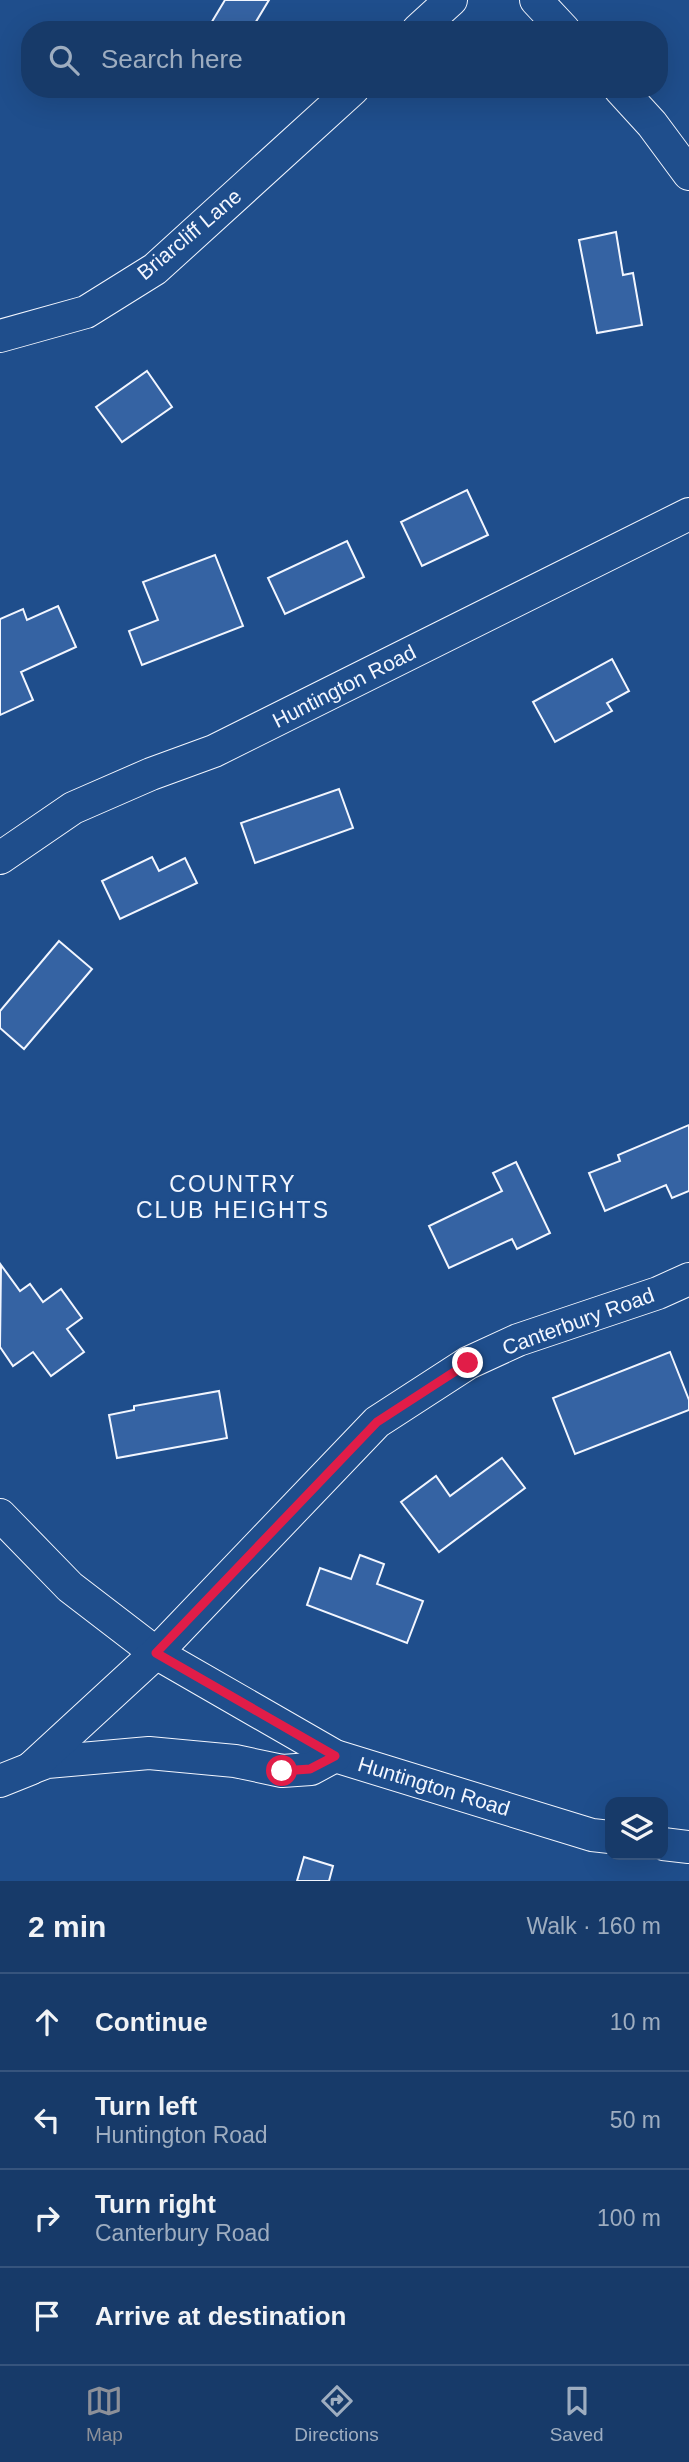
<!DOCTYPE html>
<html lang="en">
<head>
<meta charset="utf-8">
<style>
	:root { --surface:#173a69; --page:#20416f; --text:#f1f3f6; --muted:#9eadc0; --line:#36547d; --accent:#8c9099 }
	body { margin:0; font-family:Helvetica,sans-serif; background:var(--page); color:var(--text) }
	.controls { position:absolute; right:21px; bottom:21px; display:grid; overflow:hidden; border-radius:14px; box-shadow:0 7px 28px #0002 }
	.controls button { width:63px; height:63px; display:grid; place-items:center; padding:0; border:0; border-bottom:2px solid var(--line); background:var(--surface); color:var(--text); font:35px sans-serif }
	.stop { position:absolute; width:21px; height:21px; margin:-16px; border:5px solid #e11d48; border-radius:50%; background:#fff }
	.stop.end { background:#e11d48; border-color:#fff; box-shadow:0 2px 7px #0008 }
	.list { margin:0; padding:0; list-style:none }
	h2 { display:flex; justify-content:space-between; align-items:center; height:91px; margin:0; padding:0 28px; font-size:30px }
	h2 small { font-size:23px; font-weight:400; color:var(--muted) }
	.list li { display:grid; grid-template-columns:46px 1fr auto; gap:21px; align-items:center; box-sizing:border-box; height:98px; padding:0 28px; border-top:2px solid var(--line) }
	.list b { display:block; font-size:26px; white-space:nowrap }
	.list p { margin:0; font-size:23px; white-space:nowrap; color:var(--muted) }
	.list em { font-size:23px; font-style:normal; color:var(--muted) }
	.icon { flex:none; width:38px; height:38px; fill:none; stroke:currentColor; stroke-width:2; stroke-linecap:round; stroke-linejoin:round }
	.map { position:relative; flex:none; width:689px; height:1881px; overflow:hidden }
	.search { position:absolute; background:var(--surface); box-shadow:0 7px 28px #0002; left:21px; right:21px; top:21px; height:77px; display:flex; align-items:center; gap:18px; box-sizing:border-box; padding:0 24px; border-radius:28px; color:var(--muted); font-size:26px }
	.sheet { height:483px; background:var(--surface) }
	nav { display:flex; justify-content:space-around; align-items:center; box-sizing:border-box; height:98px; border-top:2px solid var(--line); background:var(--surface); font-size:19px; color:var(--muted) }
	nav a { display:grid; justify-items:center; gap:4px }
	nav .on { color:var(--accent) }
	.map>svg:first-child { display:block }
	.building { fill:#3563a3; stroke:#f2f6ff; stroke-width:2 }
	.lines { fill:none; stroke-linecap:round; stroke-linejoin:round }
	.minor-casing { stroke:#f2f6ff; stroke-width:34 }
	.minor { stroke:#1f4e8c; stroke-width:32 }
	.route { stroke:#e11d48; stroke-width:9 }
	.labels { text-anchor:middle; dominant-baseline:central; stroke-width:5; stroke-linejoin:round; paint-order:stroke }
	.street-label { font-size:21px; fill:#f2f6ff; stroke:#1f4e8c }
	.neighbourhood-label { font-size:23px; letter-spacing:2px; fill:#f2f6ff; stroke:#1f4e8c }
</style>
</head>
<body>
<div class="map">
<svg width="689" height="1881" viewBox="0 0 689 1881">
	<rect width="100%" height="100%" fill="#1f4e8c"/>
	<g class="building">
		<path d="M225 0H269L251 30H207Z"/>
		<path d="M616 232 623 275 633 273 642 325 597 333 579 240Z"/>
		<path d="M147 371 172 407 122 442 96 407Z"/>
		<path d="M467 490 488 535 422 566 401 522Z"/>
		<path d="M347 541 364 577 285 614 268 578Z"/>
		<path d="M215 555 243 626 142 665 129 631 158 620 143 582Z"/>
		<path d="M58 606 76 647 21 672 33 700 0 715V619L23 609 27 620Z"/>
		<path d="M612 659 629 691 607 703 612 711 555 742 533 702Z"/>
		<path d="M339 789 353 828 255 863 241 823Z"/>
		<path d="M152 857 159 871 185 858 197 883 120 919 102 881Z"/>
		<path d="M59 941 92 969 24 1049 0 1028V1011Z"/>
		<path d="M689 1125V1191L672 1198 666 1185 605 1211 589 1173 620 1161 618 1155Z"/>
		<path d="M516 1162 550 1233 517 1249 512 1239 449 1268 429 1226 502 1191 493 1173Z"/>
		<path d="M1 1265 20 1291 30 1284 43 1302 61 1289 82 1318 67 1329 84 1352 51 1376 33 1352 13 1366 0 1347Z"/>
		<path d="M670 1352 689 1400V1410L575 1454 553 1398Z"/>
		<path d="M219 1391 227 1438 117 1458 109 1415 134 1410V1406Z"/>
		<path d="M502 1458 525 1488 439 1552 401 1502 436 1476 450 1496Z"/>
		<path d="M360 1555 384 1564 377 1584 423 1601 407 1643 307 1605 320 1568 351 1579Z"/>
		<path d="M304 1857 333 1866 329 1881H297Z"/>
	</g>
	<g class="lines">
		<defs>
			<g id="minor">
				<path d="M536 0 564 30"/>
				<path d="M418 30 451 0"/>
				<path d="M620 89 652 124 689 174"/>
				<path d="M0 336 86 312 155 269 353 89"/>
				<path d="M0 858 73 808 151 774 214 751 689 514"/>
				<path d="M0 1515 70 1587 156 1653 335 1756 592 1835 610 1837"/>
				<path d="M31 1768 47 1762 149 1753 235 1761 282 1771 311 1769 335 1756"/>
				<path d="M0 1781 30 1769 156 1653 377 1422 468 1363 518 1340 658 1293 689 1279"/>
				<path d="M663 1844 689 1847"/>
			</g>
		</defs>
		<use href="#minor" class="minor-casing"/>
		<use href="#minor" class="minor"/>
	</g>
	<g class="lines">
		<path class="route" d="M282 1771 310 1769 335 1756 156 1653 377 1422 468 1363"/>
	</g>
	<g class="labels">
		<g class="street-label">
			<text transform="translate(189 234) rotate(-40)">Briarcliff Lane</text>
			<text transform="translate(344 686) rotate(-27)">Huntington Road</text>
			<text transform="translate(578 1321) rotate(-20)">Canterbury Road</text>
			<text transform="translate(434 1786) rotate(17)">Huntington Road</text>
		</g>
		<g class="neighbourhood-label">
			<text x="233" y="1184">COUNTRY<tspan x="233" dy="26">CLUB HEIGHTS</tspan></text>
		</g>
	</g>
</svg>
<div class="controls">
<button><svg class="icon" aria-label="layers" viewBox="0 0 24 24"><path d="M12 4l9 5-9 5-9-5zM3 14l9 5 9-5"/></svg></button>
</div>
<div class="stop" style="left:282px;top:1771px"></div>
<div class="stop end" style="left:468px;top:1363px"></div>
<div class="search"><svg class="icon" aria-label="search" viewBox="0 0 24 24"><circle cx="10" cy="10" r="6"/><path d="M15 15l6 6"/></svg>Search here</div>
</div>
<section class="sheet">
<h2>2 min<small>Walk · 160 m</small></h2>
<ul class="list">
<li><svg class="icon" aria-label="ahead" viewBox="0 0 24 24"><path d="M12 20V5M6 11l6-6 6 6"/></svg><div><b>Continue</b></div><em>10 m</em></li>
<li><svg class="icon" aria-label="left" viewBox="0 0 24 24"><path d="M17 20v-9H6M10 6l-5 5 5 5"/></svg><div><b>Turn left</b><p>Huntington Road</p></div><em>50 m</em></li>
<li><svg class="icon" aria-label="right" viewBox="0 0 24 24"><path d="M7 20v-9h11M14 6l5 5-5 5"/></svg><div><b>Turn right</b><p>Canterbury Road</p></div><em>100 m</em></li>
<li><svg class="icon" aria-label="arrive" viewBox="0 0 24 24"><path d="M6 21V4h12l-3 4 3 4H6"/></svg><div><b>Arrive at destination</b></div></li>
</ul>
</section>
<nav>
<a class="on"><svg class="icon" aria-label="map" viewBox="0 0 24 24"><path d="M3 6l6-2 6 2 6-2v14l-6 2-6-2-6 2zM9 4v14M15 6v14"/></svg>Map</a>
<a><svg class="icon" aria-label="directions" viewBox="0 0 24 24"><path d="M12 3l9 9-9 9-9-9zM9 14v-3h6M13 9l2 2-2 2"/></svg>Directions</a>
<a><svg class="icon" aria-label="saved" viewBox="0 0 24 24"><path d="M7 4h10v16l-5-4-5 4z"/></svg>Saved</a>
</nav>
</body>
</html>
